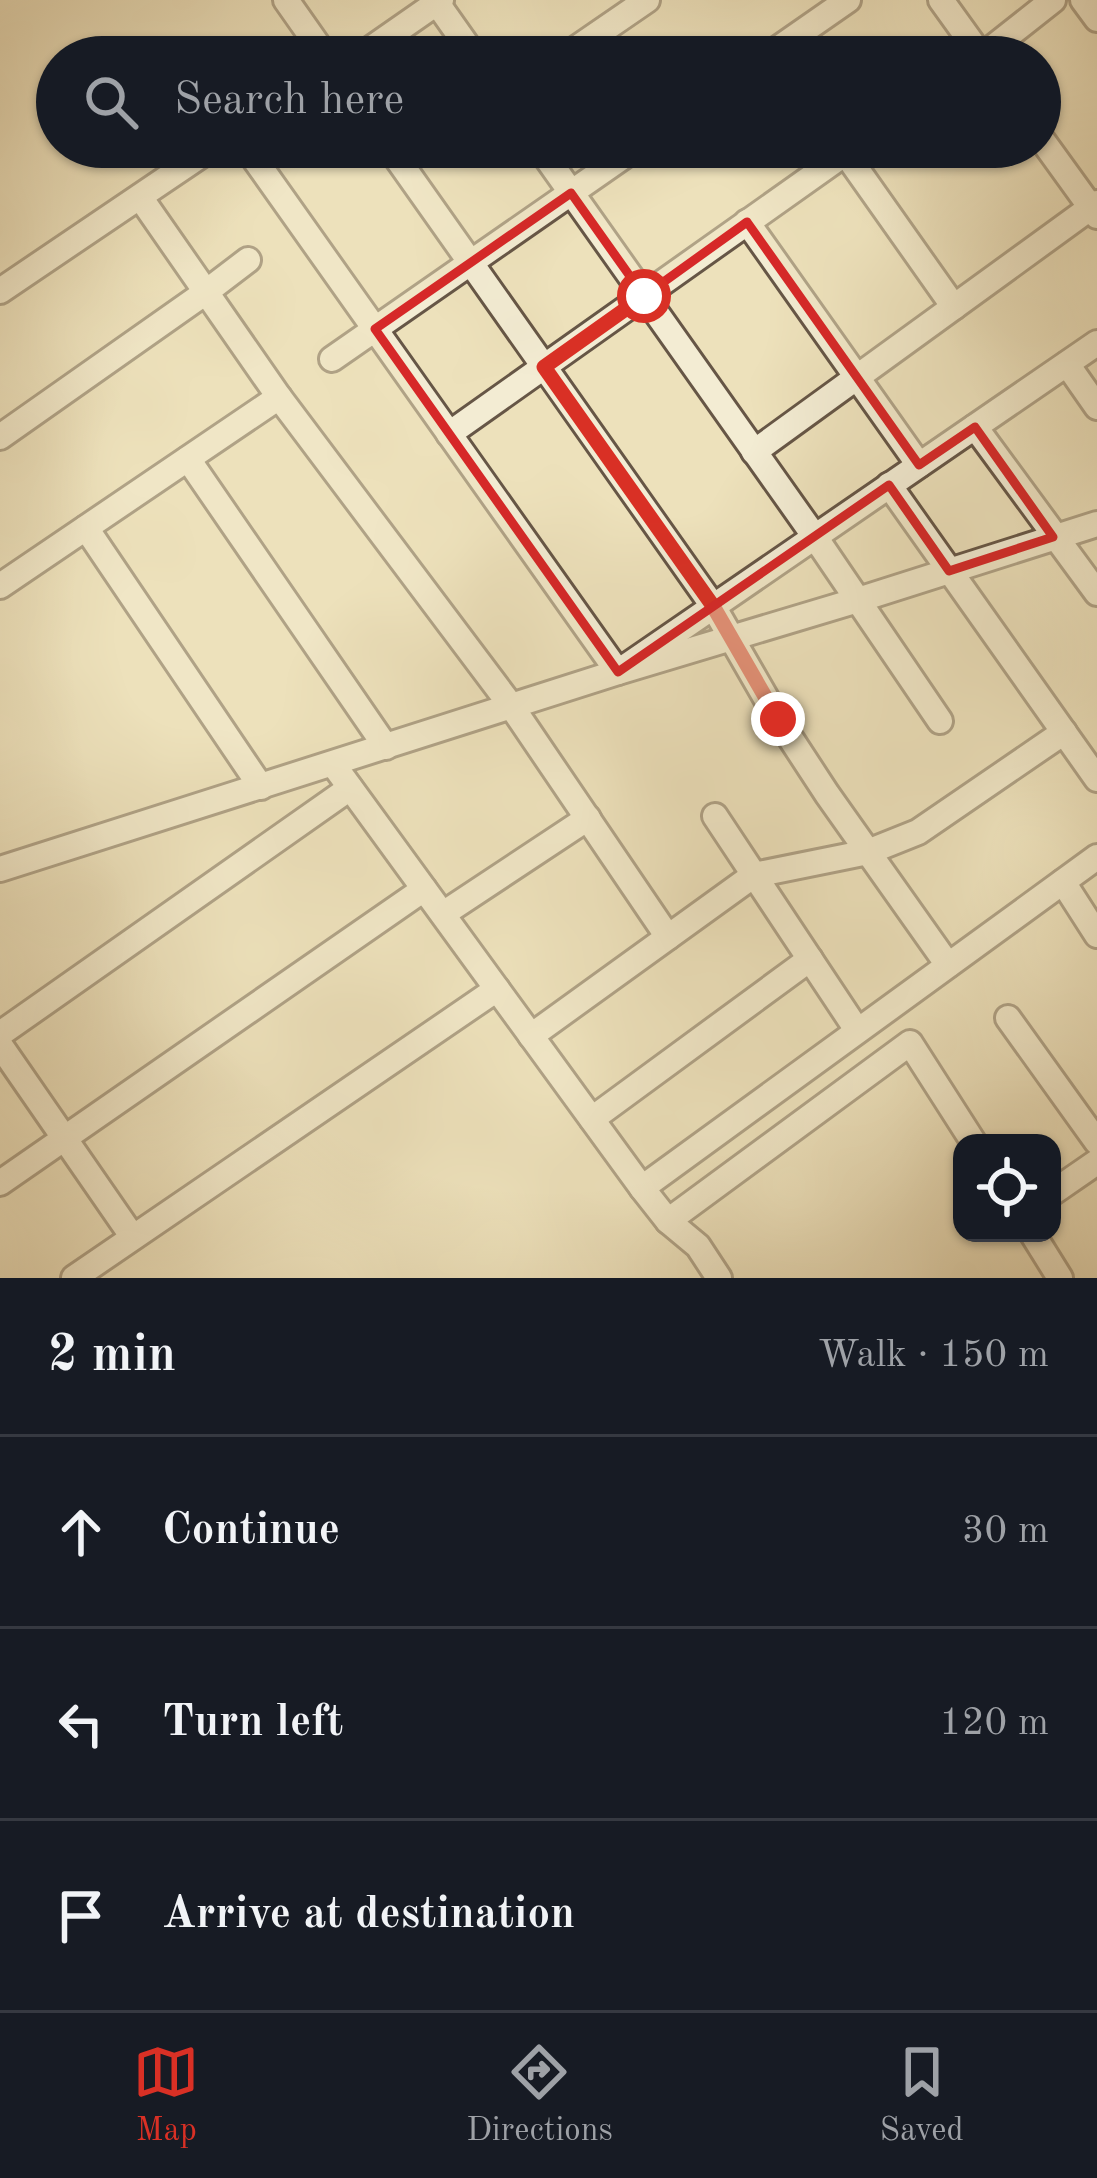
<!DOCTYPE html>
<html lang="en">
<head>
<meta charset="utf-8">
<style>
	:root { --surface:#171b24; --page:#20242c; --text:#f1f3f6; --muted:#9ea1a6; --line:#363941; --accent:#d93025 }
	body { margin:0; font-family:"Old Standard TT",serif; background:var(--page); color:var(--text) }
	.controls { position:absolute; right:36px; bottom:36px; display:grid; overflow:hidden; border-radius:24px; box-shadow:0 3px 9px #0004 }
	.controls button { width:108px; height:108px; display:grid; place-items:center; padding:0; border:0; border-bottom:3px solid var(--line); background:var(--surface); color:var(--text); font:60px sans-serif }
	.stop { position:absolute; width:36px; height:36px; margin:-27px; border:9px solid #d93025; border-radius:50%; background:#fff }
	.stop.end { background:#d93025; border-color:#fff; box-shadow:0 3px 12px #0008 }
	.list { margin:0; padding:0; list-style:none }
	h2 { display:flex; justify-content:space-between; align-items:center; height:156px; margin:0; padding:0 48px; font-size:51px }
	h2 small { font-size:39px; font-weight:400; color:var(--muted) }
	.list li { display:grid; grid-template-columns:78px 1fr auto; gap:36px; align-items:center; box-sizing:border-box; height:192px; padding:0 48px; border-top:3px solid var(--line) }
	.list b { display:block; font-size:45px; white-space:nowrap }
	.list em { font-size:39px; font-style:normal; color:var(--muted) }
	.icon { flex:none; width:66px; height:66px; fill:none; stroke:currentColor; stroke-width:2; stroke-linecap:round; stroke-linejoin:round }
	.map { position:relative; flex:none; width:1097px; height:1278px; overflow:hidden }
	.search { position:absolute; background:var(--surface); box-shadow:0 3px 9px #0004; left:36px; right:36px; top:36px; height:132px; display:flex; align-items:center; gap:30px; box-sizing:border-box; padding:0 42px; border-radius:66px; color:var(--muted); font-size:45px }
	.sheet { height:732px; background:var(--surface) }
	nav { display:flex; justify-content:space-around; align-items:center; box-sizing:border-box; height:168px; border-top:3px solid var(--line); background:var(--surface); font-size:33px; color:var(--muted) }
	nav a { display:grid; justify-items:center; gap:6px }
	nav .on { color:var(--accent) }
	.map>svg:first-child { display:block }
	.lines { fill:none; stroke-linecap:round; stroke-linejoin:round }
	.street-casing { stroke:#665646; stroke-width:30 }
	.street { stroke:#f3ecd3; stroke-width:24 }
	.route { stroke:#d93025; stroke-width:15 }
	.marked { fill:none; stroke:#d62828; stroke-width:9; stroke-linejoin:round }
</style>
</head>
<body>
<div class="map">
<svg width="1097" height="1278" viewBox="0 0 1097 1278">
	<rect width="100%" height="100%" fill="#ede1bb"/>
	<filter id="stains"><feTurbulence type="fractalNoise" baseFrequency=".00167" numOctaves="4"/><feColorMatrix values="0 0 0 0 .2 0 0 0 0 .09 0 0 0 0 .02 0 0 0 .5 -.17"/></filter>
	<radialGradient id="worn" r=".72"><stop offset=".6" stop-color="#630" stop-opacity="0"/><stop offset="1" stop-color="#630" stop-opacity=".3"/></radialGradient>
	<g class="lines">
		<defs>
			<g id="street">
				<path d="M286 0 326 57"/>
				<path d="M941 0 982 57"/>
				<path d="M1083 0 1097 19"/>
				<path d="M437 3 475 57"/>
				<path d="M359 57 441 0"/>
				<path d="M564 57 647 0"/>
				<path d="M766 57 848 0"/>
				<path d="M981 57 1053 0"/>
				<path d="M1040 137 1097 216"/>
				<path d="M246 147 618 672 1097 343"/>
				<path d="M389 147 713 606 778 719 827 794 948 965"/>
				<path d="M539 147 815 537 940 721"/>
				<path d="M841 147 954 307"/>
				<path d="M140 197 279 397 512 707 668 937"/>
				<path d="M747 222 919 465"/>
				<path d="M0 291 213 147"/>
				<path d="M332 359 637 147"/>
				<path d="M1067 364 1097 407"/>
				<path d="M975 427 1097 593"/>
				<path d="M449 434 854 147"/>
				<path d="M0 437 206 292 248 260"/>
				<path d="M754 452 1097 203"/>
				<path d="M188 459 386 747"/>
				<path d="M889 485 1097 779"/>
				<path d="M86 528 261 787"/>
				<path d="M0 586 279 397"/>
				<path d="M333 764 642 1188 668 1221 698 1246 719 1278"/>
				<path d="M715 816 857 1030"/>
				<path d="M0 869 618 672 858 600 1097 524"/>
				<path d="M1063 882 1097 935"/>
				<path d="M443 914 588 818"/>
				<path d="M1008 1018 1097 1142"/>
				<path d="M0 1034 350 788"/>
				<path d="M531 1036 754 875 868 852 918 832 1064 732"/>
				<path d="M0 1045 132 1236"/>
				<path d="M592 1119 810 959"/>
				<path d="M0 1183 424 889"/>
				<path d="M642 1188 1097 857"/>
				<path d="M1052 1193 1097 1162"/>
				<path d="M668 1221 910 1043 974 1143"/>
				<path d="M1032 1233 1060 1278"/>
				<path d="M74 1278 497 989"/>
			</g>
		</defs>
		<use href="#street" class="street-casing"/>
		<use href="#street" class="street"/>
	</g>
	<g class="lines">
		<path class="route" d="M644 296 544 367 713 606 778 719"/>
	</g>
	<path d="M0 0H1097V1278H0ZM571 193 644 296 747 222 919 465 975 427 1053 537 949 571 889 485 618 672 375 329Z" fill="#ede1bb" fill-opacity=".55" fill-rule="evenodd"/>
	<path class="marked" d="M571 193 644 296 747 222 919 465 975 427 1053 537 949 571 889 485 618 672 375 329Z"/>
	<rect width="100%" height="100%" filter="url(#stains)"/>
	<rect width="100%" height="100%" fill="url(#worn)"/>
</svg>
<div class="controls">
<button><svg class="icon" aria-label="locate" viewBox="0 0 24 24"><circle cx="12" cy="12" r="6"/><path d="M12 2v4M12 18v4M2 12h4M18 12h4"/></svg></button>
</div>
<div class="stop" style="left:644px;top:296px"></div>
<div class="stop end" style="left:778px;top:719px"></div>
<div class="search"><svg class="icon" aria-label="search" viewBox="0 0 24 24"><circle cx="10" cy="10" r="6"/><path d="M15 15l6 6"/></svg>Search here</div>
</div>
<section class="sheet">
<h2>2 min<small>Walk · 150 m</small></h2>
<ul class="list">
<li><svg class="icon" aria-label="ahead" viewBox="0 0 24 24"><path d="M12 20V5M6 11l6-6 6 6"/></svg><div><b>Continue</b></div><em>30 m</em></li>
<li><svg class="icon" aria-label="left" viewBox="0 0 24 24"><path d="M17 20v-9H6M10 6l-5 5 5 5"/></svg><div><b>Turn left</b></div><em>120 m</em></li>
<li><svg class="icon" aria-label="arrive" viewBox="0 0 24 24"><path d="M6 21V4h12l-3 4 3 4H6"/></svg><div><b>Arrive at destination</b></div></li>
</ul>
</section>
<nav>
<a class="on"><svg class="icon" aria-label="map" viewBox="0 0 24 24"><path d="M3 6l6-2 6 2 6-2v14l-6 2-6-2-6 2zM9 4v14M15 6v14"/></svg>Map</a>
<a><svg class="icon" aria-label="directions" viewBox="0 0 24 24"><path d="M12 3l9 9-9 9-9-9zM9 14v-3h6M13 9l2 2-2 2"/></svg>Directions</a>
<a><svg class="icon" aria-label="saved" viewBox="0 0 24 24"><path d="M7 4h10v16l-5-4-5 4z"/></svg>Saved</a>
</nav>
</body>
</html>
